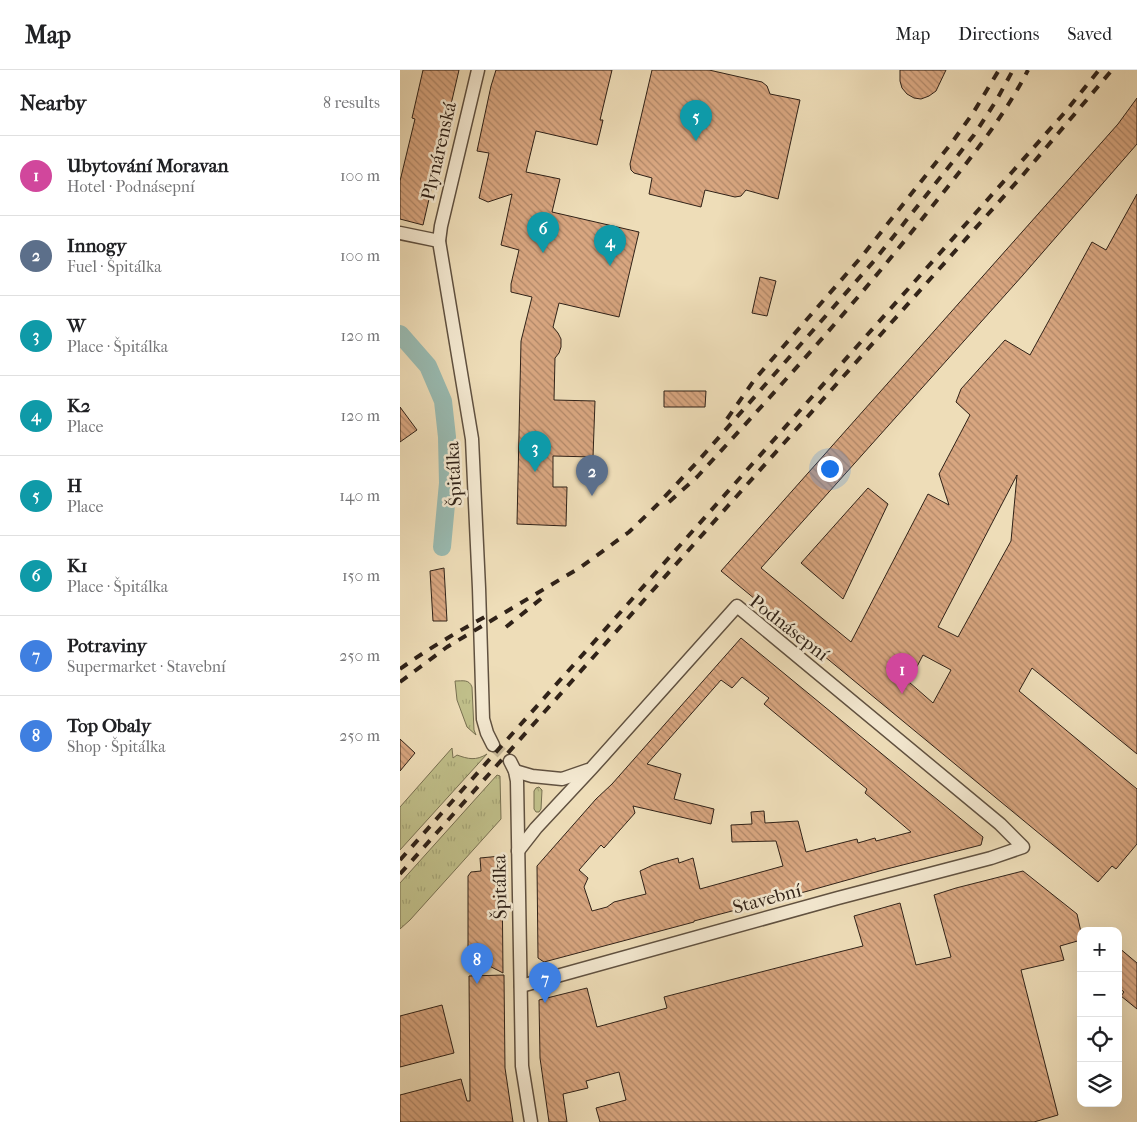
<!DOCTYPE html>
<html lang="en">
<head>
<meta charset="utf-8">
<style>
	:root { --surface:#fff; --page:#f6f6f6; --text:#202124; --muted:#757577; --line:#e0e0e0; --accent:#ea580c }
	body { margin:0; font-family:"IM FELL French Canon",serif; background:var(--page); color:var(--text) }
	.controls { position:absolute; right:15px; bottom:15px; display:grid; overflow:hidden; border-radius:10px; box-shadow:0 5px 20px #0002 }
	.controls button { width:45px; height:45px; display:grid; place-items:center; padding:0; border:0; border-bottom:1px solid var(--line); background:var(--surface); color:var(--text); font:25px sans-serif }
	.you { position:absolute; left:429px; top:398px; width:18px; height:18px; margin:-12px; border:4px solid #fff; border-radius:50%; background:#1a73e8; box-shadow:0 0 0 8px #1a73e833 }
	.badge { display:grid; place-items:center; width:32px; height:32px; border-radius:50%; background:var(--accent); color:#fff; font-size:16px; font-weight:700 }
	.pin { position:absolute; translate:-50% -41px; filter:drop-shadow(0 1px 2px #0008) }
	.pin::after { content:''; position:absolute; top:26px; width:18px; height:15px; background:inherit; clip-path:polygon(0 0,100% 0,50% 100%) }
	.list { margin:0; padding:0; list-style:none }
	h2 { display:flex; justify-content:space-between; align-items:center; height:65px; margin:0; padding:0 20px; font-size:21px }
	h2 small { font-size:16px; font-weight:400; color:var(--muted) }
	.list li { display:grid; grid-template-columns:32px 1fr auto; gap:15px; align-items:center; box-sizing:border-box; height:80px; padding:0 20px; border-top:1px solid var(--line) }
	.list b { display:block; font-size:19px; white-space:nowrap }
	.list p { margin:0; font-size:16px; white-space:nowrap; color:var(--muted) }
	.list em { font-size:16px; font-style:normal; color:var(--muted) }
	.icon { flex:none; width:28px; height:28px; fill:none; stroke:currentColor; stroke-width:2; stroke-linecap:round; stroke-linejoin:round }
	.map { position:relative; flex:none; width:737px; height:1052px; overflow:hidden }
	header { display:flex; align-items:center; gap:30px; box-sizing:border-box; height:70px; padding:0 25px; background:var(--surface); border-bottom:1px solid var(--line) }
	header strong { font-size:24px }
	nav { display:flex; gap:28px; margin-inline-start:auto; font-size:18px }
	main { display:flex }
	aside { flex:1; background:var(--surface) }
	.map>svg:first-child { display:block }
	.grass { fill:url(#grass-tufts); stroke:#787051 }
	.lines { fill:none; stroke-linecap:round; stroke-linejoin:round }
	.canal { stroke:#99bbb2; stroke-width:18 }
	.building { fill:url(#building-back-hatch); stroke:#302218; fill-rule:evenodd }
	.street-tunnel { stroke:#c8b898; stroke-width:12; stroke-dasharray:12 6; stroke-linecap:butt }
	.street-casing { stroke:#605140; stroke-width:15 }
	.street { stroke:#f4e9d1; stroke-width:12 }
	.rail { stroke:#302218; stroke-width:4; stroke-dasharray:9 9; stroke-linecap:butt }
	.labels { text-anchor:middle; dominant-baseline:central; stroke-width:5; stroke-linejoin:round; paint-order:stroke }
	.street-label { font-size:19px; fill:#302218; stroke:#f4e9d1 }
</style>
</head>
<body>
<header>
<strong>Map</strong>
<nav><a>Map</a><a>Directions</a><a>Saved</a></nav>
</header>
<main>
<aside>
<h2>Nearby<small>8 results</small></h2>
<ul class="list">
<li><span class="badge" style="background:#d1479c">1</span><div><b>Ubytování Moravan</b><p>Hotel · Podnásepní</p></div><em>100 m</em></li>
<li><span class="badge" style="background:#5c6f8a">2</span><div><b>Innogy</b><p>Fuel · Špitálka</p></div><em>100 m</em></li>
<li><span class="badge" style="background:#0f9aa8">3</span><div><b>W</b><p>Place · Špitálka</p></div><em>120 m</em></li>
<li><span class="badge" style="background:#0f9aa8">4</span><div><b>K2</b><p>Place</p></div><em>120 m</em></li>
<li><span class="badge" style="background:#0f9aa8">5</span><div><b>H</b><p>Place</p></div><em>140 m</em></li>
<li><span class="badge" style="background:#0f9aa8">6</span><div><b>K1</b><p>Place · Špitálka</p></div><em>150 m</em></li>
<li><span class="badge" style="background:#3f7fe0">7</span><div><b>Potraviny</b><p>Supermarket · Stavební</p></div><em>250 m</em></li>
<li><span class="badge" style="background:#3f7fe0">8</span><div><b>Top Obaly</b><p>Shop · Špitálka</p></div><em>250 m</em></li>
</ul>
</aside>
<div class="map">
<svg width="737" height="1052" viewBox="0 0 737 1052">
	<defs>
		<pattern id="grass-tufts" width="24" height="20" patternUnits="userSpaceOnUse" patternTransform="scale(1.25)"><rect width="24" height="20" fill="#c0bf8a"/><path d="M3 7l-1-3M5 7V3M7 7l1-3M15 17l-1-3M17 17v-4M19 17l1-3" fill="none" stroke="#a5a476"/></pattern>
		<pattern id="building-back-hatch" width="6" height="6" patternUnits="userSpaceOnUse" patternTransform="scale(1.25)"><rect width="6" height="6" fill="#d8a680"/><path d="M-1 5l2 2M0 0l6 6M5-1l2 2" fill="none" stroke="#b08768"/></pattern>
	</defs>
	<rect width="100%" height="100%" fill="#eeddb8"/>
	<filter id="stains"><feTurbulence type="fractalNoise" baseFrequency=".004" numOctaves="4"/><feColorMatrix values="0 0 0 0 .2 0 0 0 0 .09 0 0 0 0 .02 0 0 0 .5 -.17"/></filter>
	<radialGradient id="worn" r=".72"><stop offset=".6" stop-color="#630" stop-opacity="0"/><stop offset="1" stop-color="#630" stop-opacity=".3"/></radialGradient>
	<g class="grass">
		<path d="M55 611C63 611 69 609 72 617L74 660 76 665 67 657 57 630Z"/>
		<path d="M52 678 53 688 57 685C68 689 76 691 87 684L0 780V737Z"/>
		<path d="M97 705 100 706 101 749 10 850 0 859V813Z"/>
		<path d="M139 717 142 720 141 739 139 742H136L134 739V721L136 718Z"/>
	</g>
	<g class="lines">
		<path class="canal" d="M0 264 28 296 43 331 47 367 48 413 42 477"/>
	</g>
	<g class="building">
		<path d="M23 0H59L23 155 0 149V111L15 49 12 48Z"/>
		<path d="M96 0H212L200 50H203L197 75 136 61 126 102 160 109 152 142 239 162 219 247 159 233 153 257 158 263 161 269V277L159 283 155 288 154 330 195 331 193 387 153 386V417H167L166 456 117 454 121 271 132 227 111 222V214L119 180 101 175 112 124 88 132 79 128 89 83 77 81 91 16Z"/>
		<path d="M252 0H309L362 12 367 16 370 24 400 30 378 129 346 120 341 126 335 127 305 120 301 137 249 124 252 108 234 103 231 100 230 94Z"/>
		<path d="M500 0H546L536 21 529 26 521 29 514 28 507 24 502 18 500 11Z"/>
		<path d="M737 28V74L623 205 361 498 451 572 528 424 549 435 539 404 570 345 556 332 561 319 605 270 630 285 692 172 706 180 737 124V684L632 598 619 621 737 719V774L716 799 712 796 698 812 321 501 718 54ZM617 405 611 471 558 567 538 557ZM523 585 551 600 533 633 509 612Z"/>
		<path d="M360 207 376 211 367 246 352 243Z"/>
		<path d="M264 321H306L305 337H264Z"/>
		<path d="M0 337 17 360 0 372Z"/>
		<path d="M468 418 488 434 443 529 401 493Z"/>
		<path d="M44 498 47 551H33L30 501Z"/>
		<path d="M341 568 583 767 581 775 483 800 408 821 294 851V852L144 892 138 888 137 796 196 729 212 714ZM342 607 369 628 364 634 467 719 465 723 511 762 476 771 475 768 458 773 457 769 406 782 398 751 365 753 364 741 351 742 352 754 331 755 332 772 376 771 383 796 300 819 293 788 279 793 278 788 253 795 240 801 246 824 214 832 207 837 192 841 184 817 188 808 179 800 201 775 204 778 235 743 233 736 311 754 314 739 274 729 281 704 247 694 321 610 332 618Z"/>
		<path d="M0 669 15 683 0 701Z"/>
		<path d="M101 786 102 801 103 903 68 885V806L71 802 81 801 80 788Z"/>
		<path d="M623 801 677 844 681 862V870L660 876 664 890 621 900 658 1045 634 1052H200L196 1038 226 1030 219 1002 186 1011 188 1018 163 1024 167 1052H149L140 988 139 930 187 918 197 957 267 938 264 927 423 886 463 876 454 846 500 833 516 895 551 887 534 825 556 818Z"/>
		<path d="M718 877 737 893V939L721 926 724 922 718 917Z"/>
		<path d="M104 905 105 998 113 1052H0V1025L61 1009 67 1031H70L69 906Z"/>
		<path d="M42 935 54 983 0 997V946Z"/>
	</g>
	<g class="lines">
		<path class="street-tunnel" d="M93 675 110 691"/>
		<defs>
			<g id="street">
				<path d="M78 0 41 156 39 171 72 369 79 518 83 649 87 663 93 675"/>
				<path d="M0 163 39 171"/>
				<path d="M110 691 115 701 117 711 122 996 131 1052"/>
				<path d="M115 701 132 706 162 709 188 700"/>
				<path d="M118 781 136 758 191 699 337 536 600 754 623 777 591 788 438 828 121 916"/>
			</g>
		</defs>
		<use href="#street" class="street-casing"/>
		<use href="#street" class="street"/>
		<g class="rail">
			<path d="M327 349 355 309 463 185 553 71 573 43 599 0"/>
			<path d="M269 432 297 407C377 320 457 232 530 139 565 95 602 51 628 0"/>
			<path d="M106 557 147 524"/>
			<path d="M0 599C29 578 59 561 90 544"/>
			<path d="M0 612 47 577 181 497 229 462 257 435 299 390 474 191 574 65 596 31 613 0"/>
			<path d="M0 790 613 101 666 41 699 0"/>
			<path d="M0 804 622 106 712 0"/>
		</g>
	</g>
	<g class="labels">
		<g class="street-label">
			<text transform="translate(39 81) rotate(-77)">Plynárenská</text>
			<text transform="translate(54 404) rotate(-93)">Špitálka</text>
			<text transform="translate(389 558) rotate(38)">Podnásepní</text>
			<text transform="translate(100 817) rotate(-91)">Špitálka</text>
			<text transform="translate(367 829) rotate(-15)">Stavební</text>
		</g>
	</g>
	<rect width="100%" height="100%" filter="url(#stains)"/>
	<rect width="100%" height="100%" fill="url(#worn)"/>
</svg>
<div class="controls">
<button>+</button>
<button>−</button>
<button><svg class="icon" aria-label="locate" viewBox="0 0 24 24"><circle cx="12" cy="12" r="6"/><path d="M12 2v4M12 18v4M2 12h4M18 12h4"/></svg></button>
<button><svg class="icon" aria-label="layers" viewBox="0 0 24 24"><path d="M12 4l9 5-9 5-9-5zM3 14l9 5 9-5"/></svg></button>
</div>
<div class="you"></div>
<div class="pin badge" style="left:502px;top:624px;background:#d1479c">1</div>
<div class="pin badge" style="left:192px;top:426px;background:#5c6f8a">2</div>
<div class="pin badge" style="left:135px;top:402px;background:#0f9aa8">3</div>
<div class="pin badge" style="left:210px;top:196px;background:#0f9aa8">4</div>
<div class="pin badge" style="left:296px;top:71px;background:#0f9aa8">5</div>
<div class="pin badge" style="left:143px;top:183px;background:#0f9aa8">6</div>
<div class="pin badge" style="left:145px;top:933px;background:#3f7fe0">7</div>
<div class="pin badge" style="left:77px;top:914px;background:#3f7fe0">8</div>
</div>
</main>
</body>
</html>
